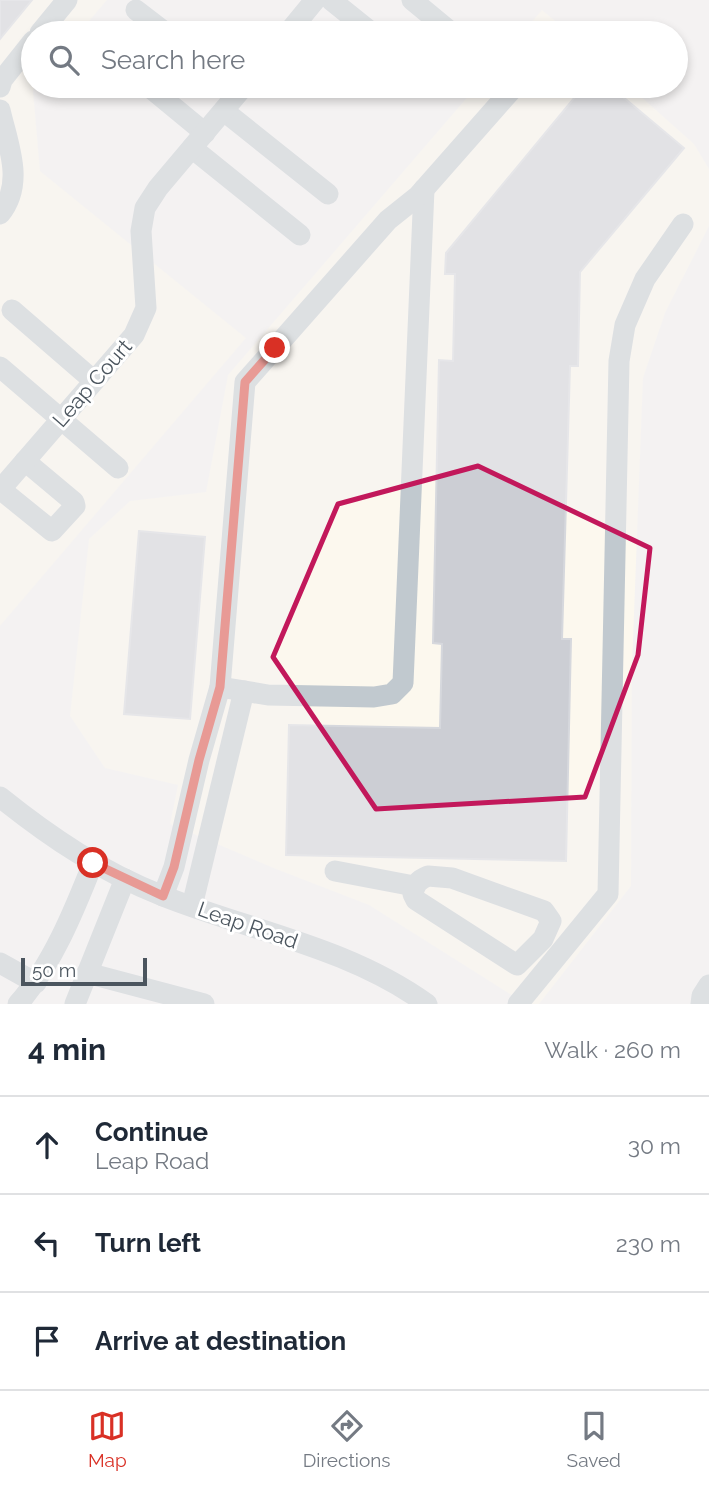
<!DOCTYPE html>
<html lang="en">
<head>
<meta charset="utf-8">
<style>
	:root { --surface:#fff; --page:#f2f2f3; --text:#1f2937; --muted:#747a83; --line:#e0e1e3; --accent:#d93025 }
	body { margin:0; font-family:Raleway,sans-serif; background:var(--page); color:var(--text) }
	.scale { position:absolute; left:21px; bottom:18px; width:126px; box-sizing:border-box; padding-left:7px; border:4px solid #4b555e; border-top:0; font-size:19px; line-height:24px; white-space:nowrap; color:#4b555e; -webkit-text-stroke:5px #fff; paint-order:stroke }
	.stop { position:absolute; width:21px; height:21px; margin:-16px; border:5px solid #d93025; border-radius:50%; background:#fff }
	.stop.end { background:#d93025; border-color:#fff; box-shadow:0 2px 7px #0008 }
	.list { margin:0; padding:0; list-style:none }
	h2 { display:flex; justify-content:space-between; align-items:center; height:91px; margin:0; padding:0 28px; font-size:30px }
	h2 small { font-size:23px; font-weight:400; color:var(--muted) }
	.list li { display:grid; grid-template-columns:46px 1fr auto; gap:21px; align-items:center; box-sizing:border-box; height:98px; padding:0 28px; border-top:2px solid var(--line) }
	.list b { display:block; font-size:26px; white-space:nowrap }
	.list p { margin:0; font-size:23px; white-space:nowrap; color:var(--muted) }
	.list em { font-size:23px; font-style:normal; color:var(--muted) }
	.icon { flex:none; width:38px; height:38px; fill:none; stroke:currentColor; stroke-width:2; stroke-linecap:round; stroke-linejoin:round }
	.map { position:relative; flex:none; width:709px; height:1004px; overflow:hidden }
	.search { position:absolute; background:var(--surface); box-shadow:0 4px 10px #0003; left:21px; right:21px; top:21px; height:77px; display:flex; align-items:center; gap:18px; box-sizing:border-box; padding:0 24px; border-radius:38px; color:var(--muted); font-size:26px }
	.sheet { height:385px; background:var(--surface) }
	nav { display:flex; justify-content:space-around; align-items:center; box-sizing:border-box; height:98px; border-top:2px solid var(--line); background:var(--surface); font-size:19px; color:var(--muted) }
	nav a { display:grid; justify-items:center; gap:4px }
	nav .on { color:var(--accent) }
	.map>svg:first-child { display:block }
	.commercial { fill:#fcf8ee }
	.building { fill:#ccced4; stroke:#d6d8dd; stroke-width:2 }
	.lines { fill:none; stroke-linecap:round; stroke-linejoin:round }
	.minor { stroke:#c1c9cf; stroke-width:21 }
	.route { stroke:#d93025; stroke-width:9 }
	.marked { fill:none; stroke:#c2185b; stroke-width:5; stroke-linejoin:round }
	.labels { text-anchor:middle; dominant-baseline:central; stroke-width:6; stroke-linejoin:round; paint-order:stroke }
	.street-label { font-size:21px; fill:#4b555e; stroke:#fff }
</style>
</head>
<body>
<div class="map">
<svg width="709" height="1004" viewBox="0 0 709 1004">
	<rect width="100%" height="100%" fill="#f4f2f2"/>
	<g class="commercial">
		<path d="M0 0H107L79 33H33V86H36L33 90 40 171 246 338 0 626Z"/>
		<path d="M542 10 570 33H522Z"/>
		<path d="M477 86H629L694 144 709 169V226L665 313 643 378 632 667 631 886 539 1004H526L369 905 276 869 170 824 178 785 105 768 70 716 89 539 130 501 206 492 228 375Z"/>
	</g>
	<g class="building">
		<path d="M0 0H32L0 39Z"/>
		<path d="M584 86H610L684 148 580 272 578 366H570L562 639H571L566 861 286 855 289 725 440 728 442 644 433 643 439 360 453 361 455 274H445L446 253Z"/>
		<path d="M139 531 205 537 190 719 124 714Z"/>
	</g>
	<g class="lines">
		<g class="minor">
			<path d="M331 0 372 33"/>
			<path d="M412 0 452 33"/>
			<path d="M136 10 166 33"/>
			<path d="M40 33 67 0"/>
			<path d="M288 33 315 0"/>
			<path d="M148 86 205 133"/>
			<path d="M0 87 2 80 33 41"/>
			<path d="M0 110C8 145 25 183 0 214"/>
			<path d="M224 111 328 194"/>
			<path d="M192 148 300 235"/>
			<path d="M12 310 94 381"/>
			<path d="M0 367 118 468"/>
			<path d="M0 489 52 531 75 506 74 502 25 461"/>
			<path d="M0 490 134 335 146 308 141 231 145 208 158 188 244 86"/>
			<path d="M220 687 268 695 374 697 392 694 403 683 424 189"/>
			<path d="M0 797C51 838 102 872 163 896 251 931 348 947 427 1004"/>
			<path d="M335 871 414 886"/>
			<path d="M428 876 452 878 544 911 551 921 543 939 517 965 416 900 413 894C415 884 418 880 428 876Z"/>
			<path d="M163 896 174 867 199 760 220 687 245 382 388 220 418 196 515 86"/>
			<path d="M192 906 244 691"/>
			<path d="M0 963 36 983"/>
			<path d="M87 973 204 1004"/>
			<path d="M18 1004C52 965 74 911 93 863"/>
			<path d="M75 1004 125 879"/>
			<path d="M518 1004 608 894 619 361 625 325 645 279 683 224"/>
			<path d="M701 1004 702 996 709 985"/>
		</g>
	</g>
	<g class="lines">
		<path class="route" d="M93 863 163 896 174 867 199 760 220 687 245 382 275 348"/>
	</g>
	<path d="M0 0H709V1004H0ZM478 466 650 548 638 655 585 797 376 809 273 657 338 504Z" fill="#f4f2f2" fill-opacity=".55" fill-rule="evenodd"/>
	<path class="marked" d="M478 466 650 548 638 655 585 797 376 809 273 657 338 504Z"/>
	<g class="labels">
		<g class="street-label">
			<text transform="translate(92 383) rotate(-49)">Leap Court</text>
			<text transform="translate(248 925) rotate(19)">Leap Road</text>
		</g>
	</g>
</svg>
<div class="scale">50 m</div>
<div class="stop" style="left:93px;top:863px"></div>
<div class="stop end" style="left:275px;top:348px"></div>
<div class="search"><svg class="icon" aria-label="search" viewBox="0 0 24 24"><circle cx="10" cy="10" r="6"/><path d="M15 15l6 6"/></svg>Search here</div>
</div>
<section class="sheet">
<h2>4 min<small>Walk · 260 m</small></h2>
<ul class="list">
<li><svg class="icon" aria-label="ahead" viewBox="0 0 24 24"><path d="M12 20V5M6 11l6-6 6 6"/></svg><div><b>Continue</b><p>Leap Road</p></div><em>30 m</em></li>
<li><svg class="icon" aria-label="left" viewBox="0 0 24 24"><path d="M17 20v-9H6M10 6l-5 5 5 5"/></svg><div><b>Turn left</b></div><em>230 m</em></li>
<li><svg class="icon" aria-label="arrive" viewBox="0 0 24 24"><path d="M6 21V4h12l-3 4 3 4H6"/></svg><div><b>Arrive at destination</b></div></li>
</ul>
</section>
<nav>
<a class="on"><svg class="icon" aria-label="map" viewBox="0 0 24 24"><path d="M3 6l6-2 6 2 6-2v14l-6 2-6-2-6 2zM9 4v14M15 6v14"/></svg>Map</a>
<a><svg class="icon" aria-label="directions" viewBox="0 0 24 24"><path d="M12 3l9 9-9 9-9-9zM9 14v-3h6M13 9l2 2-2 2"/></svg>Directions</a>
<a><svg class="icon" aria-label="saved" viewBox="0 0 24 24"><path d="M7 4h10v16l-5-4-5 4z"/></svg>Saved</a>
</nav>
</body>
</html>
